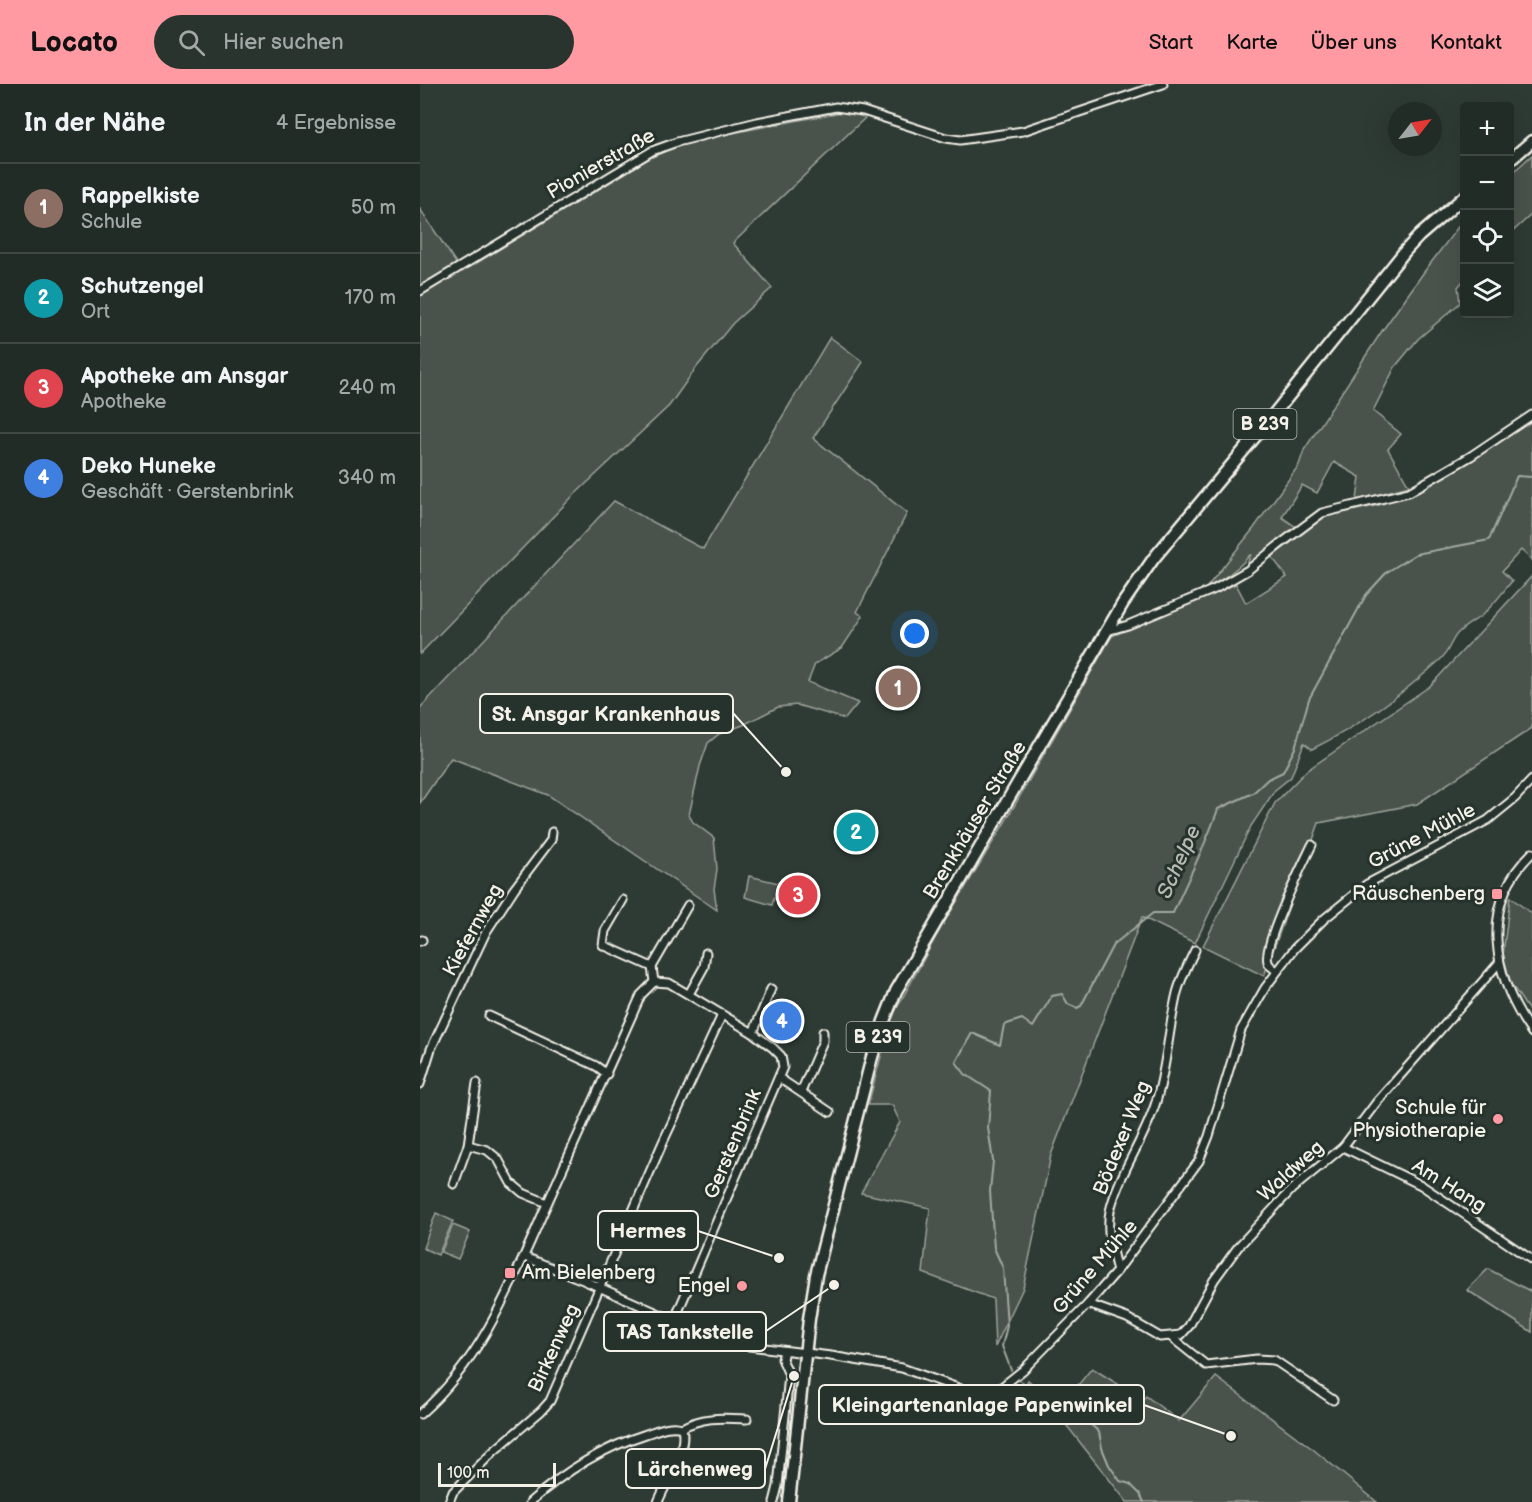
<!DOCTYPE html>
<html lang="de">
<head>
<meta charset="utf-8">
<style>
	:root { --surface:#222c27; --page:#2a342f; --text:#f1f3f6; --muted:#a2a7a7; --line:#3f4844; --accent:#ff9aa2 }
	body { margin:0; font-family:"Balsamiq Sans",sans-serif; background:var(--page); color:var(--text) }
	.controls { position:absolute; right:18px; top:18px; display:grid; overflow:hidden; border-radius:6px; box-shadow:0 6px 24px #0002 }
	.controls button { width:54px; height:54px; display:grid; place-items:center; padding:0; border:0; border-bottom:2px solid var(--line); background:var(--surface); color:var(--text); font:30px sans-serif }
	.compass { position:absolute; left:968px; top:18px; width:54px; height:54px; border-radius:50%; background:var(--surface); box-shadow:0 6px 24px #0002; rotate:59deg }
	.scale { position:absolute; left:18px; bottom:15px; width:118px; box-sizing:border-box; padding-left:6px; border:3px solid #f4f1e8; border-top:0; font-size:16px; line-height:21px; white-space:nowrap; color:#f4f1e8; -webkit-text-stroke:4px #26332d; paint-order:stroke }
	.you { position:absolute; left:495px; top:550px; width:21px; height:21px; margin:-15px; border:4px solid #fff; border-radius:50%; background:#1a73e8; box-shadow:0 0 0 9px #1a73e833 }
	.badge { display:grid; place-items:center; width:39px; height:39px; border-radius:50%; background:var(--accent); color:#fff; font-size:20px; font-weight:700 }
	.pin { position:absolute; translate:-50% -50%; border:3px solid #fff; box-shadow:0 2px 6px #0006 }
	.list { margin:0; padding:0; list-style:none }
	h2 { display:flex; justify-content:space-between; align-items:center; height:78px; margin:0; padding:0 24px; font-size:26px }
	h2 small { font-size:20px; font-weight:400; color:var(--muted) }
	.list li { display:grid; grid-template-columns:39px 1fr auto; gap:18px; align-items:center; box-sizing:border-box; height:90px; padding:0 24px; border-top:2px solid var(--line) }
	.list b { display:block; font-size:22px; white-space:nowrap }
	.list p { margin:0; font-size:20px; white-space:nowrap; color:var(--muted) }
	.list em { font-size:20px; font-style:normal; color:var(--muted) }
	.icon { flex:none; width:33px; height:33px; fill:none; stroke:currentColor; stroke-width:2; stroke-linecap:round; stroke-linejoin:round }
	.map { position:relative; flex:none; width:1112px; height:1418px; overflow:hidden }
	header { display:flex; align-items:center; gap:36px; box-sizing:border-box; height:84px; padding:0 30px; background:var(--accent); color:#111 }
	header strong { font-size:28px }
	nav { display:flex; gap:33px; margin-inline-start:auto; font-size:21px }
	.search { width:420px; height:54px; background:var(--page); display:flex; align-items:center; gap:15px; box-sizing:border-box; padding:0 21px; border-radius:33px; color:var(--muted); font-size:22px }
	main { display:flex }
	aside { flex:1; background:var(--surface) }
	.map>svg:first-child { display:block }
	.green { fill:#48524c; stroke:#9ea29a; stroke-width:1.5 }
	.lines { fill:none; stroke-linecap:round; stroke-linejoin:round }
	.stream { stroke:#a4a8a0; stroke-width:2 }
	.minor-casing { stroke:#f4f1e8; stroke-width:11 }
	.primary-casing { stroke:#f4f1e8; stroke-width:15 }
	.minor { stroke:#26332d; stroke-width:7 }
	.primary { stroke:#26332d; stroke-width:10 }
	.poi-dot { fill:#ff9aa2; stroke:#26332d; stroke-width:2 }
	.labels { text-anchor:middle; dominant-baseline:central; stroke-width:6; stroke-linejoin:round; paint-order:stroke }
	.shield { fill:#26332d; stroke:#b6b8b0; stroke-width:1.5 }
	.shield-label { font-size:18px; font-weight:bold; fill:#f4f1e8 }
	.street-label { font-size:20px; fill:#f4f1e8; stroke:#26332d }
	.poi-label { font-size:20px; fill:#f4f1e8; stroke:#26332d; text-anchor:end }
	.water-label { font-size:21px; font-style:italic; fill:#b8bab2; stroke:#26332d }
	.leader { fill:none; stroke:#f4f1e8; stroke-width:2 }
	.callout-dot { fill:#f4f1e8; stroke:#26332d; stroke-width:2 }
	.callout { fill:#26332d; stroke:#f4f1e8; stroke-width:2 }
	.callout-label { font-size:21px; text-anchor:middle; font-weight:bold; fill:#f4f1e8 }
</style>
</head>
<body>
<header>
<strong>Locato</strong>
<div class="search"><svg class="icon" aria-label="search" viewBox="0 0 24 24"><circle cx="10" cy="10" r="6"/><path d="M15 15l6 6"/></svg>Hier suchen</div>
<nav><a>Start</a><a>Karte</a><a>Über uns</a><a>Kontakt</a></nav>
</header>
<main>
<aside>
<h2>In der Nähe<small>4 Ergebnisse</small></h2>
<ul class="list">
<li><span class="badge" style="background:#8d6e63">1</span><div><b>Rappelkiste</b><p>Schule</p></div><em>50 m</em></li>
<li><span class="badge" style="background:#0f9aa8">2</span><div><b>Schutzengel</b><p>Ort</p></div><em>170 m</em></li>
<li><span class="badge" style="background:#e0444e">3</span><div><b>Apotheke am Ansgar</b><p>Apotheke</p></div><em>240 m</em></li>
<li><span class="badge" style="background:#3f7fe0">4</span><div><b>Deko Huneke</b><p>Geschäft · Gerstenbrink</p></div><em>340 m</em></li>
</ul>
</aside>
<div class="map">
<svg width="1112" height="1418" viewBox="0 0 1112 1418">
	<rect width="100%" height="100%" fill="#2e3b34"/>
	<filter id="ink" filterUnits="userSpaceOnUse"><feTurbulence type="fractalNoise" baseFrequency=".0167" numOctaves="2"/><feDisplacementMap in="SourceGraphic" scale="12" xChannelSelector="R" yChannelSelector="G"/><feConvolveMatrix kernelMatrix="1 2 1 2 8 2 1 2 1" color-interpolation-filters="sRGB"/></filter>
	<g filter="url(#ink)">
		<g class="green">
			<path d="M421 28 446 33 313 159 352 204 313 239 276 284 249 322 152 413 0 570V125L42 188 230 74 266 58Z"/>
			<path d="M1112 71V130L1090 150V91Z"/>
			<path d="M1044 135V196L1038 203 1040 219 998 255 975 283 953 327 981 350 968 365 989 402 937 416 940 393 914 378 897 409 882 401 862 433 876 443 826 483 831 470C818 485 805 495 787 503L834 444 879 381 884 366 962 247 1004 188Z"/>
			<path d="M410 253 443 278 393 354 487 429 437 528 443 532 422 564 395 580 388 598 438 619 425 635 377 621 358 623 323 641 299 650 288 659 280 682 269 731 273 738 294 754 297 785 294 805 297 826 128 711 31 674 0 719V624L194 417 283 465Z"/>
			<path d="M1112 333V476L1101 466 1082 487 1092 497C1082 509 1073 522 1061 532 1054 537 1045 542 1039 548 1031 555 1029 568 1021 575 983 610 939 642 892 665L884 659 871 693 855 706 831 742 775 859 722 833 631 1071 603 1204 575 1263 573 1215 503 1189 510 1124 441 1109 480 1038 472 1021H448L471 935 522 842 585 738 692 552 816 500 826 519 867 493 852 473 904 433 959 421 989 410Z"/>
			<path d="M1112 492V644L997 720 899 739 844 892 783 862 855 719 886 687 1010 602Z"/>
			<path d="M329 792 363 800 359 815 354 814 352 821 325 813Z"/>
			<path d="M1090 813 1112 830V931L1091 900 1083 871Z"/>
			<path d="M16 1129 33 1137 18 1171 3 1164Z"/>
			<path d="M33 1141 50 1148 38 1175 21 1168Z"/>
			<path d="M1068 1185 1112 1208V1248L1047 1206Z"/>
			<path d="M672 1284 723 1316 726 1312 759 1337 796 1293 894 1366 957 1418H707L640 1333 602 1309 608 1296 624 1310 646 1316Z"/>
		</g>
		<g class="lines">
			<g class="stream">
				<path d="M591 1286 582 1262 587 1242 583 1184 574 1164 570 1107 573 1077 568 1044 571 1007 545 990 536 978 552 949 580 961 584 941 602 935 613 943 632 912 642 910 648 920 657 924 661 922 693 861 733 829H753C768 794 786 761 798 725L833 709 848 695 863 688 875 664 889 615 946 511 967 488 996 470 1069 456 1097 392 1112 393"/>
				<path d="M601 1297 620 1311 647 1319 679 1348 682 1364 689 1381 700 1397 710 1400 720 1410 724 1418"/>
			</g>
			<defs>
				<g id="minor">
					<path d="M0 207 232 67 257 58 337 38 416 23 443 27 526 54 540 56 603 47 743 0"/>
					<path d="M687 547 708 541 795 505 828 486 859 461 902 429 989 408 1051 372 1112 331"/>
					<path d="M1112 769C1058 821 1073 893 1112 949"/>
					<path d="M0 857 2 856"/>
					<path d="M232 883 268 821"/>
					<path d="M857 887C853 884 849 882 848 878 842 861 883 780 892 761"/>
					<path d="M234 898 249 899 333 949 353 964 361 972 363 983 254 1237"/>
					<path d="M269 910 284 883 286 869"/>
					<path d="M69 932 176 982 187 990"/>
					<path d="M333 949 351 905"/>
					<path d="M359 994 410 1028"/>
					<path d="M0 1000 11 965 66 848 94 805 131 756 132 748"/>
					<path d="M381 1008 403 957V948"/>
					<path d="M48 1061 67 1066 78 1075 91 1099 103 1109 127 1119"/>
					<path d="M923 1063 1001 1101 1112 1176"/>
					<path d="M34 1100 48 1061 57 999"/>
					<path d="M105 1173 163 1196 287 1251 321 1261 411 1272 482 1284 552 1309H571L579 1305 603 1286 668 1220 697 1187 779 1077 789 1052 821 946 845 904 875 864 904 835 947 800 1068 736 1095 714 1112 696"/>
					<path d="M697 1187C692 1167 686 1147 690 1127 699 1089 723 1058 735 1021 747 985 748 946 757 909 761 894 768 880 775 866"/>
					<path d="M668 1220 707 1234 740 1253 761 1251 769 1242 794 1196 818 1163 872 1105 923 1063 956 1019 1079 879"/>
					<path d="M751 1253 786 1281 837 1275 854 1276 913 1316"/>
					<path d="M0 1330C64 1274 93 1196 127 1120 158 1051 190 981 221 911L234 898 232 883 183 861 185 847 203 816"/>
					<path d="M29 1418 33 1408 74 1367 121 1327 130 1317 243 1058 302 931"/>
					<path d="M110 1418C145 1387 182 1364 226 1350 238 1346 250 1340 262 1344 283 1332 303 1334 327 1335"/>
					<path d="M238 1418C246 1398 268 1365 262 1344"/>
					<path d="M354 1418 358 1402 369 1291 362 1275 364 1267"/>
				</g>
				<g id="primary">
					<path d="M1090 76 1112 57"/>
					<path d="M369 1418 389 1235 396 1191 452 973 464 937 476 907 703 519 734 474 854 330 985 167 999 152 1044 113"/>
				</g>
			</defs>
			<use href="#minor" class="minor-casing"/>
			<use href="#primary" class="primary-casing"/>
			<use href="#minor" class="minor"/>
			<use href="#primary" class="primary"/>
		</g>
	</g>
	<g class="poi-dot">
		<rect x="1071" y="804" width="12" height="12" rx="3"/>
		<circle cx="1078" cy="1035" r="6"/>
		<rect x="84" y="1183" width="12" height="12" rx="3"/>
		<circle cx="322" cy="1202" r="6"/>
	</g>
	<g class="labels">
		<g class="shield">
			<rect x="813.5" y="325" width="63" height="30" rx="4.5"/>
			<rect x="426.5" y="938" width="63" height="30" rx="4.5"/>
		</g>
		<g class="shield-label">
			<text x="845" y="340">B 239</text>
			<text x="458" y="953">B 239</text>
		</g>
		<g class="street-label">
			<text transform="translate(181 80) rotate(-30)">Pionierstraße</text>
			<text transform="translate(555 736) rotate(-59)">Brenkhäuser Straße</text>
			<text transform="translate(1002 752) rotate(-28)">Grüne Mühle</text>
			<text transform="translate(53 846) rotate(-61)">Kiefernweg</text>
			<text transform="translate(702 1054) rotate(-68)">Bödexer Weg</text>
			<text transform="translate(313 1060) rotate(-67)">Gerstenbrink</text>
			<text transform="translate(871 1087) rotate(-42)">Waldweg</text>
			<text transform="translate(1029 1102) rotate(32)">Am Hang</text>
			<text transform="translate(675 1183) rotate(-49)">Grüne Mühle</text>
			<text transform="translate(134 1264) rotate(-65)">Birkenweg</text>
		</g>
		<g class="poi-label">
			<text x="1065" y="810">Räuschenberg</text>
			<text x="1066" y="1024">Schule für<tspan x="1066" dy="23">Physiotherapie</tspan></text>
			<text x="102" y="1189" text-anchor="start">Am Bielenberg</text>
			<text x="310" y="1202">Engel</text>
		</g>
		<g class="water-label">
			<text transform="translate(759 778) rotate(-66)">Schelpe</text>
		</g>
	</g>
	<path class="leader" d="M366 688L313 629M359 1174L278 1147M414 1201L346 1247M811 1352L724 1321M374 1292L345 1385"/>
	<g class="callout-dot">
		<circle cx="366" cy="688" r="6"/>
		<circle cx="359" cy="1174" r="6"/>
		<circle cx="414" cy="1201" r="6"/>
		<circle cx="811" cy="1352" r="6"/>
		<circle cx="374" cy="1292" r="6"/>
	</g>
	<g class="callout">
		<rect x="60" y="610" width="253" height="39" rx="6"/>
		<rect x="178" y="1127" width="100" height="39" rx="6"/>
		<rect x="184" y="1228" width="162" height="39" rx="6"/>
		<rect x="399" y="1301" width="325" height="39" rx="6"/>
		<rect x="206" y="1365" width="139" height="39" rx="6"/>
	</g>
	<g class="callout-label">
		<text x="186" y="637">St. Ansgar Krankenhaus</text>
		<text x="228" y="1154">Hermes</text>
		<text x="265" y="1255">TAS Tankstelle</text>
		<text x="562" y="1328">Kleingartenanlage Papenwinkel</text>
		<text x="275" y="1392">Lärchenweg</text>
	</g>
</svg>
<div class="controls">
<button>+</button>
<button>−</button>
<button><svg class="icon" aria-label="locate" viewBox="0 0 24 24"><circle cx="12" cy="12" r="6"/><path d="M12 2v4M12 18v4M2 12h4M18 12h4"/></svg></button>
<button><svg class="icon" aria-label="layers" viewBox="0 0 24 24"><path d="M12 4l9 5-9 5-9-5zM3 14l9 5 9-5"/></svg></button>
</div>
<svg class="compass" viewBox="-18 -18 36 36"><path d="M0-13l5 13h-10z" fill="#e53935"/><path d="M0 13l5-13h-10z" fill="#a2a7a7"/></svg>
<div class="scale">100 m</div>
<div class="you"></div>
<div class="pin badge" style="left:478px;top:604px;background:#8d6e63">1</div>
<div class="pin badge" style="left:436px;top:748px;background:#0f9aa8">2</div>
<div class="pin badge" style="left:378px;top:811px;background:#e0444e">3</div>
<div class="pin badge" style="left:362px;top:937px;background:#3f7fe0">4</div>
</div>
</main>
</body>
</html>
